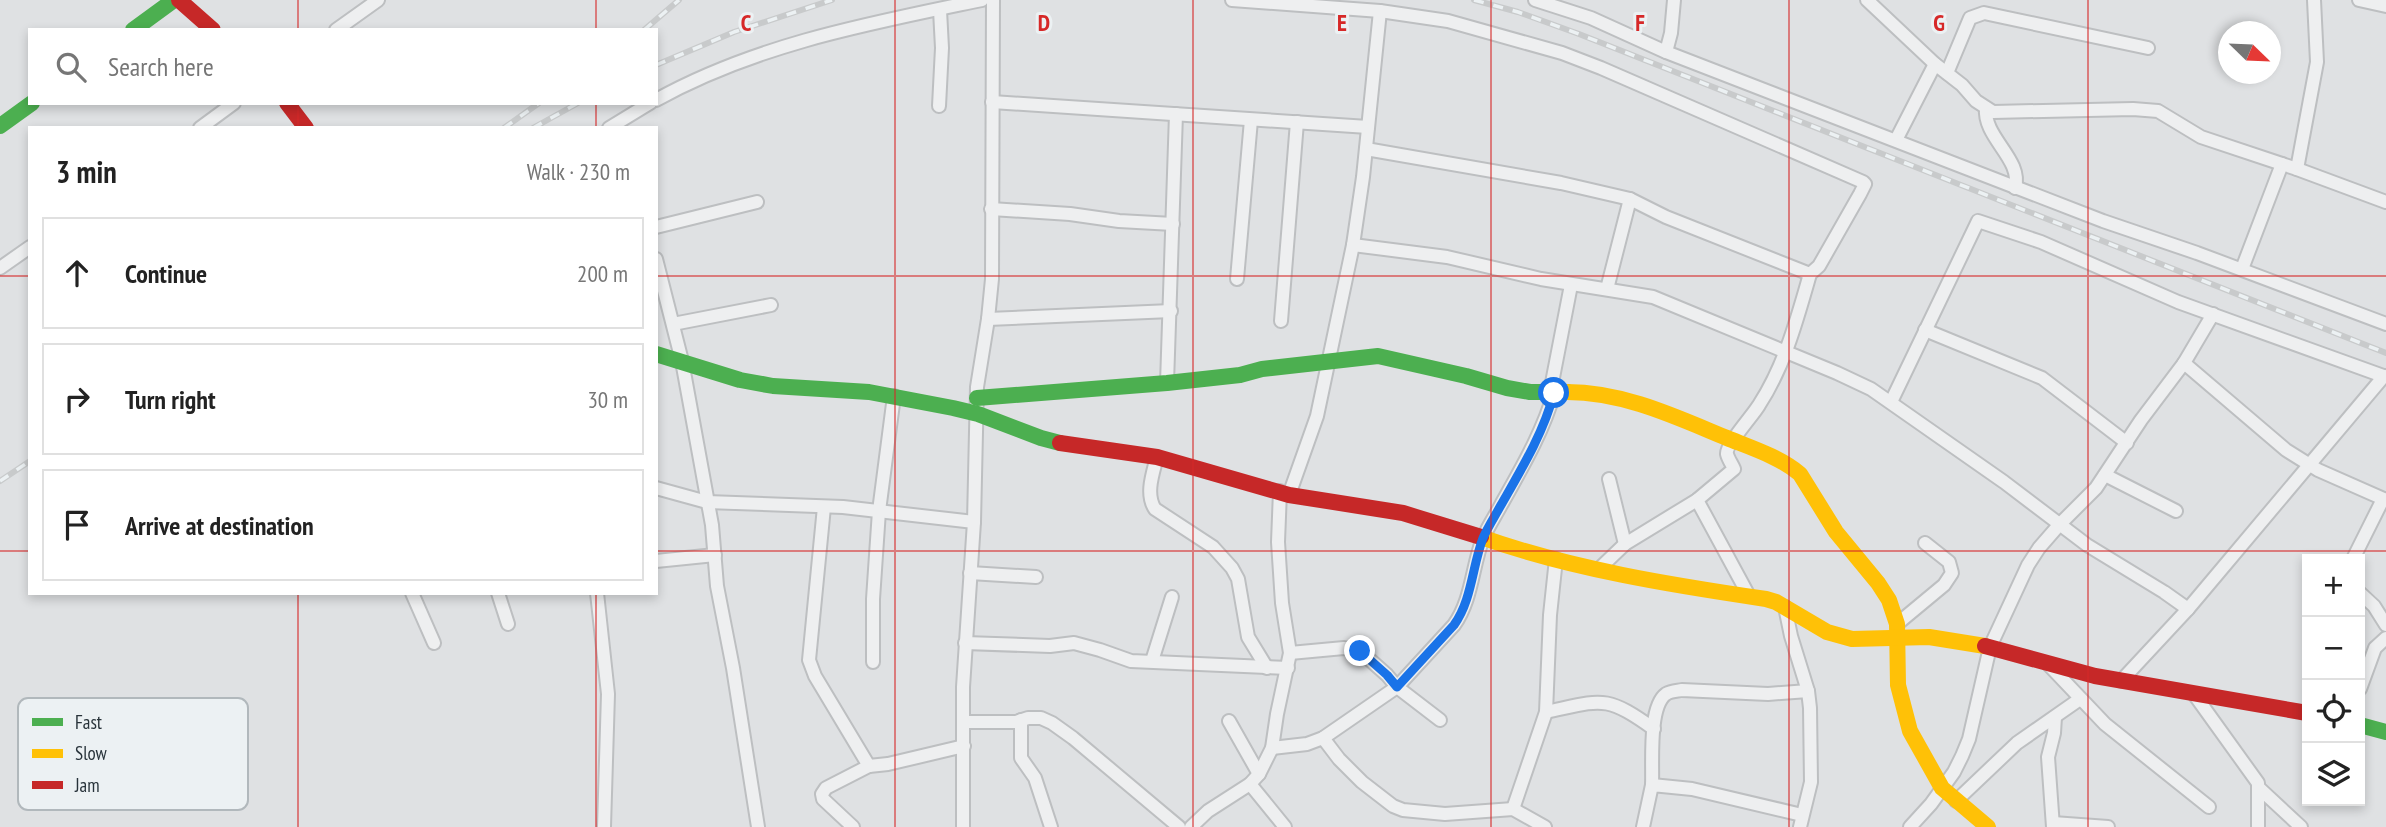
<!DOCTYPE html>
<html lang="en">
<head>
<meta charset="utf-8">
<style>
	:root { --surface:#fff; --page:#f6f6f6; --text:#222; --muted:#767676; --line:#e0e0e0 }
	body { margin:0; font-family:"PT Sans Narrow",sans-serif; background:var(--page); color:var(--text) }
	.controls { position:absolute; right:21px; bottom:21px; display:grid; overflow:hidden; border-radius:0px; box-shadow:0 4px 10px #0003 }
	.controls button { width:63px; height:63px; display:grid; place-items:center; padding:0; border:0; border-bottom:2px solid var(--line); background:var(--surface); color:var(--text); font:35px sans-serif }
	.compass { position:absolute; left:2218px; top:21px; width:63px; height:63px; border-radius:50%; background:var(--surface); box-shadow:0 4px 10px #0003; rotate:113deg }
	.stop { position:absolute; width:21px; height:21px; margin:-16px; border:5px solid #1a73e8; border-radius:50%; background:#fff }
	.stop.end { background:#1a73e8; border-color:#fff; box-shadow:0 2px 7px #0008 }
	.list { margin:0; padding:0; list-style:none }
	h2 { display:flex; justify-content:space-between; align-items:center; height:91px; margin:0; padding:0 28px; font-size:30px }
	h2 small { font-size:23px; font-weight:400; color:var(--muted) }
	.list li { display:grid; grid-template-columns:46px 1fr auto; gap:21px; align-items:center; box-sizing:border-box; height:112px; margin:0 14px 14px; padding:0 14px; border:2px solid var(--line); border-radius:0px }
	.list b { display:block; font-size:26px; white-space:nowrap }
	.list em { font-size:23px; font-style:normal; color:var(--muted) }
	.icon { flex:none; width:38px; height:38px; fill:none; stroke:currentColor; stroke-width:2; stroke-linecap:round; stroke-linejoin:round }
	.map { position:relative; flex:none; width:2386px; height:827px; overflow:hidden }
	.search { position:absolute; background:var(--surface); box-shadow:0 4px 10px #0003; left:28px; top:28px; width:630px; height:77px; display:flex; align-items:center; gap:18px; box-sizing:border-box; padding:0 24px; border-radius:0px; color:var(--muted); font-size:26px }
	.panel { position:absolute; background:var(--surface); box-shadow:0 4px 10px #0003; left:28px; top:126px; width:630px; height:469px; border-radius:0px }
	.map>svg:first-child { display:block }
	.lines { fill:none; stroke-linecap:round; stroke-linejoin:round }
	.street-casing { stroke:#bdbfc1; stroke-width:16 }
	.street { stroke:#eeeff0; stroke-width:12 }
	.fast { stroke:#4caf50; stroke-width:16 }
	.slow { stroke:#ffc107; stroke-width:16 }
	.jam { stroke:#c62828; stroke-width:16 }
	.rail-casing { stroke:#c8cacb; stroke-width:6 }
	.rail { stroke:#ecf1f3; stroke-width:3.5; stroke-dasharray:10; stroke-linecap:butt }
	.route { stroke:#1a73e8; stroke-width:9 }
	.grid { fill:none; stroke:#d62828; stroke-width:2; stroke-opacity:0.55 }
	.key { fill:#ecf1f3; stroke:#b1b8bc; stroke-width:2 }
	.key-label { font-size:19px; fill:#28333a }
	.grid-label { font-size:23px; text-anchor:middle; font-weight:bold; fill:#d62828; stroke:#ecf1f3; stroke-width:6; stroke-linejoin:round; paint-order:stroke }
</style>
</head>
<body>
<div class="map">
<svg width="2386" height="827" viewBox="0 0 2386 827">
	<rect width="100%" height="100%" fill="#dfe1e3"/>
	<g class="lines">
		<defs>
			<g id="street">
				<path d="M1232 0 1380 11 1448 21 1562 53 1601 68 1863 182 1865 184 1860 194 1819 266 1810 274C1797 319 1785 365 1759 405 1754 414 1725 446 1727 454 1728 459 1732 464 1734 469L1697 500 1625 544 1600 568"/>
				<path d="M1535 0 1591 18 1666 52 2103 221 2197 253 2386 324"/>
				<path d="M1867 0 1935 64 1962 85 1976 101 1993 112 2133 109 2158 111 2201 137 2297 169 2386 202"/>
				<path d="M2359 0 2386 6"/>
				<path d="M336 30 378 0"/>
				<path d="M1666 52 1671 33 1674 0"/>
				<path d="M1947 73 1970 18 1984 13 2148 48"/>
				<path d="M656 100C757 44 871 23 982 0"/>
				<path d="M992 102 1368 127"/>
				<path d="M939 106 942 48 940 10"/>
				<path d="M1986 108C1983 138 2023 159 2015 188"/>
				<path d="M200 128 234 103"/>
				<path d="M609 128 650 103"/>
				<path d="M1896 140 1935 64"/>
				<path d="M1366 149 1561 183 1630 199 1666 217 1810 274"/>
				<path d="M2297 169 2317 62 2314 0"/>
				<path d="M991 209 1070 214 1119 221 1173 224"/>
				<path d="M656 227 757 202"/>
				<path d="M1353 245 1447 257 1541 279 1653 297 1837 373 1871 389 2004 482 2087 545 2164 592 2188 609"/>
				<path d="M656 259 682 361 712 525 717 586 733 668 758 827"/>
				<path d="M0 268 30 247"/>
				<path d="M2242 269 2282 164"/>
				<path d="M1237 279 1251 120"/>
				<path d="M1607 289 1630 199"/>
				<path d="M988 319 1171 311"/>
				<path d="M1281 321 1297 122"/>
				<path d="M673 324 771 305"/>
				<path d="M1925 330 2042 378 2127 443"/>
				<path d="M2184 363 2286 450 2318 470 2386 500"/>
				<path d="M1167 383 1176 114"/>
				<path d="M1550 393 1571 285"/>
				<path d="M1891 402 1978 221 2041 242 2178 302 2386 377"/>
				<path d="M1157 457C1153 473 1145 494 1155 509L1213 547 1232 568 1238 579 1248 637 1267 668"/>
				<path d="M2105 475 2176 511"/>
				<path d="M1609 479 1625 544"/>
				<path d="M656 488 707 502 843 507 974 522"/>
				<path d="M1289 495 1317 416 1353 245 1363 177 1380 11"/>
				<path d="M1697 500 1749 596"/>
				<path d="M824 507 809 660 815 676 869 766"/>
				<path d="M2353 559 2383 499"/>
				<path d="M656 561 715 555"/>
				<path d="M970 573 1036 577"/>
				<path d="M412 593 434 643"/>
				<path d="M498 593 508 624"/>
				<path d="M597 593 608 694 604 827"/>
				<path d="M2360 593 2374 606 2386 625"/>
				<path d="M1785 607 1791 636 1808 691 1810 708 1811 782 1800 827"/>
				<path d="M1897 624 1944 585 1952 573 1949 562 1925 543"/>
				<path d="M965 643 1050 646 1074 643 1100 650 1131 661 1288 668"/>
				<path d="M1290 653 1344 648 1360 651 1387 675 1397 687 1440 720"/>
				<path d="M1152 661 1172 597"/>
				<path d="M873 662V599L879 511 894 396"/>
				<path d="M2048 664 2105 724 2209 807"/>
				<path d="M2121 681 2188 609 2384 376"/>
				<path d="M2360 689 2375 648 2386 638"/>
				<path d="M2194 694 2258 783V827"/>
				<path d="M1546 712C1602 700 1605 694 1654 729"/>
				<path d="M1021 720V758L1035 778 1051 827"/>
				<path d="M1229 721 1259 774"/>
				<path d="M963 722H1016L1028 718H1041L1052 723 1073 738 1179 827"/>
				<path d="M1323 738 1339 759 1362 782 1393 806 1403 810 1445 814 1513 809 1545 827"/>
				<path d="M1272 748 1307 744 1323 738 1397 687 1454 625C1472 600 1472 567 1483 538 1488 527 1495 516 1501 505 1521 469 1543 432 1554 393"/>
				<path d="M1250 784 1285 827"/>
				<path d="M1652 785C1653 764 1648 707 1666 694 1671 691 1677 691 1682 690L1768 694 1808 691"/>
				<path d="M2259 788 2301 827"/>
				<path d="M1956 801 2017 743 2080 699"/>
				<path d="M1513 809 1546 712 1550 615 1556 559"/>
				<path d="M2053 823 2108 827"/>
				<path d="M853 827 823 799 822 794 826 788 869 766 888 764 964 746"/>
				<path d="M963 827V687L974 522 977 387 988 319 992 279 993 0"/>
				<path d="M1191 827 1208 811 1250 784 1259 774 1272 748 1277 714 1290 653 1282 603 1278 542 1280 491"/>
				<path d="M1643 827 1652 785 1692 789 1802 815"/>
				<path d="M1910 827 1931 804 1954 772 1962 756 1969 739 1990 647 2028 565 2039 548 2059 525 2096 488 2141 420 2184 363 2213 314"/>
				<path d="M2053 827 2048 757 2054 733 2055 717"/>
			</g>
		</defs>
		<use href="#street" class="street-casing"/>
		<use href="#street" class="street"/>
		<g class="fast">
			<path d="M133 30 174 0"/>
			<path d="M0 126 32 103"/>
			<path d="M656 354 740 380 773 386 869 392 953 408 978 414 1041 438 1060 443"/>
			<path d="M977 398 1167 383 1240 375 1262 369 1378 356 1466 376 1507 388 1530 392H1567"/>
			<path d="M2360 725 2386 732"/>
		</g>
		<g class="slow">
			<path d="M1567 392C1624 392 1676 417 1727 438 1752 448 1780 457 1800 474L1836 532 1878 583 1889 600 1897 624 1898 685 1910 731 1942 788 1988 827"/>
			<path d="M1481 537C1571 569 1671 585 1766 599L1776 602 1827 632 1852 639 1929 637 1985 646"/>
		</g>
		<g class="jam">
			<path d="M179 0 213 30"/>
			<path d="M287 103 306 128"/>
			<path d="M1060 443 1157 457 1289 495 1403 513 1481 537"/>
			<path d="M1985 646 2095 676 2307 713"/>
		</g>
		<defs>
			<g id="rail">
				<path d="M1474 0 1518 12 1579 34 2386 353"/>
				<path d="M644 30 679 0"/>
				<path d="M656 65 734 32 832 0"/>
				<path d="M504 128 539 103"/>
				<path d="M533 128 578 103"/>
				<path d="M0 481 30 461"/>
			</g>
		</defs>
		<use href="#rail" class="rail-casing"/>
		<use href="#rail" class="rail"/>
	</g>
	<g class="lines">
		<path class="route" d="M1360 651 1387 675 1397 687 1454 625C1472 600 1472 567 1483 538 1488 527 1495 516 1501 505 1521 470 1544 432 1554 393"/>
	</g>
	<path class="grid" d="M298 0V30M596 0V30M895 0V827M1193 0V827M1491 0V827M1789 0V827M2088 0V827M298 103V128M596 103V128M0 276H30M656 276H2386M0 551H30M656 551H2386M298 593V827M596 593V827"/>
	<rect x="18" y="698" width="230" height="112" rx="10" class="key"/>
	<rect x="32" y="718" width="31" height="8" fill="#4caf50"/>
	<rect x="32" y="749" width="31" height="9" fill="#ffc107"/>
	<rect x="32" y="781" width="31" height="8" fill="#c62828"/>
	<g class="key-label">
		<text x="75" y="729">Fast</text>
		<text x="75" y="760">Slow</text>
		<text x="75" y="792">Jam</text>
	</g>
	<g class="grid-label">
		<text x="746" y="31">C</text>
		<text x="1044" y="31">D</text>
		<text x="1342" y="31">E</text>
		<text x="1640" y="31">F</text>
		<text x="1939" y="31">G</text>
	</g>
</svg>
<div class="controls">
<button>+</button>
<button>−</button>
<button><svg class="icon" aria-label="locate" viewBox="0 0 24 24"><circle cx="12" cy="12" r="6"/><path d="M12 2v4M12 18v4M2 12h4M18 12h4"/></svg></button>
<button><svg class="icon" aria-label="layers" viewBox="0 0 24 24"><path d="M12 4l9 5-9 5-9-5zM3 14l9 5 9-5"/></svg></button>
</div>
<svg class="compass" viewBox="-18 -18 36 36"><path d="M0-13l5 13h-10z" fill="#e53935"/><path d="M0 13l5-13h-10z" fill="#767676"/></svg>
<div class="stop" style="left:1554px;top:393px"></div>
<div class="stop end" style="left:1360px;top:651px"></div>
<div class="search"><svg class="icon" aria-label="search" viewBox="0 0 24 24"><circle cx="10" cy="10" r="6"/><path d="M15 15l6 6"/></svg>Search here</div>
<section class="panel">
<h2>3 min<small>Walk · 230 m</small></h2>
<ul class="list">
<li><svg class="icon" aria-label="ahead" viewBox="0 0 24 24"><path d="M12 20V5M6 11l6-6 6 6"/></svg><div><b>Continue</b></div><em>200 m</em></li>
<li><svg class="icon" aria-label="right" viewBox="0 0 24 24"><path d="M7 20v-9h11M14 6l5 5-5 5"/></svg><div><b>Turn right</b></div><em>30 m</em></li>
<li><svg class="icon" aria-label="arrive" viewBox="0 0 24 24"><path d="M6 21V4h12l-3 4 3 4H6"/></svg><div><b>Arrive at destination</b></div></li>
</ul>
</section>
</div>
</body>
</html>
